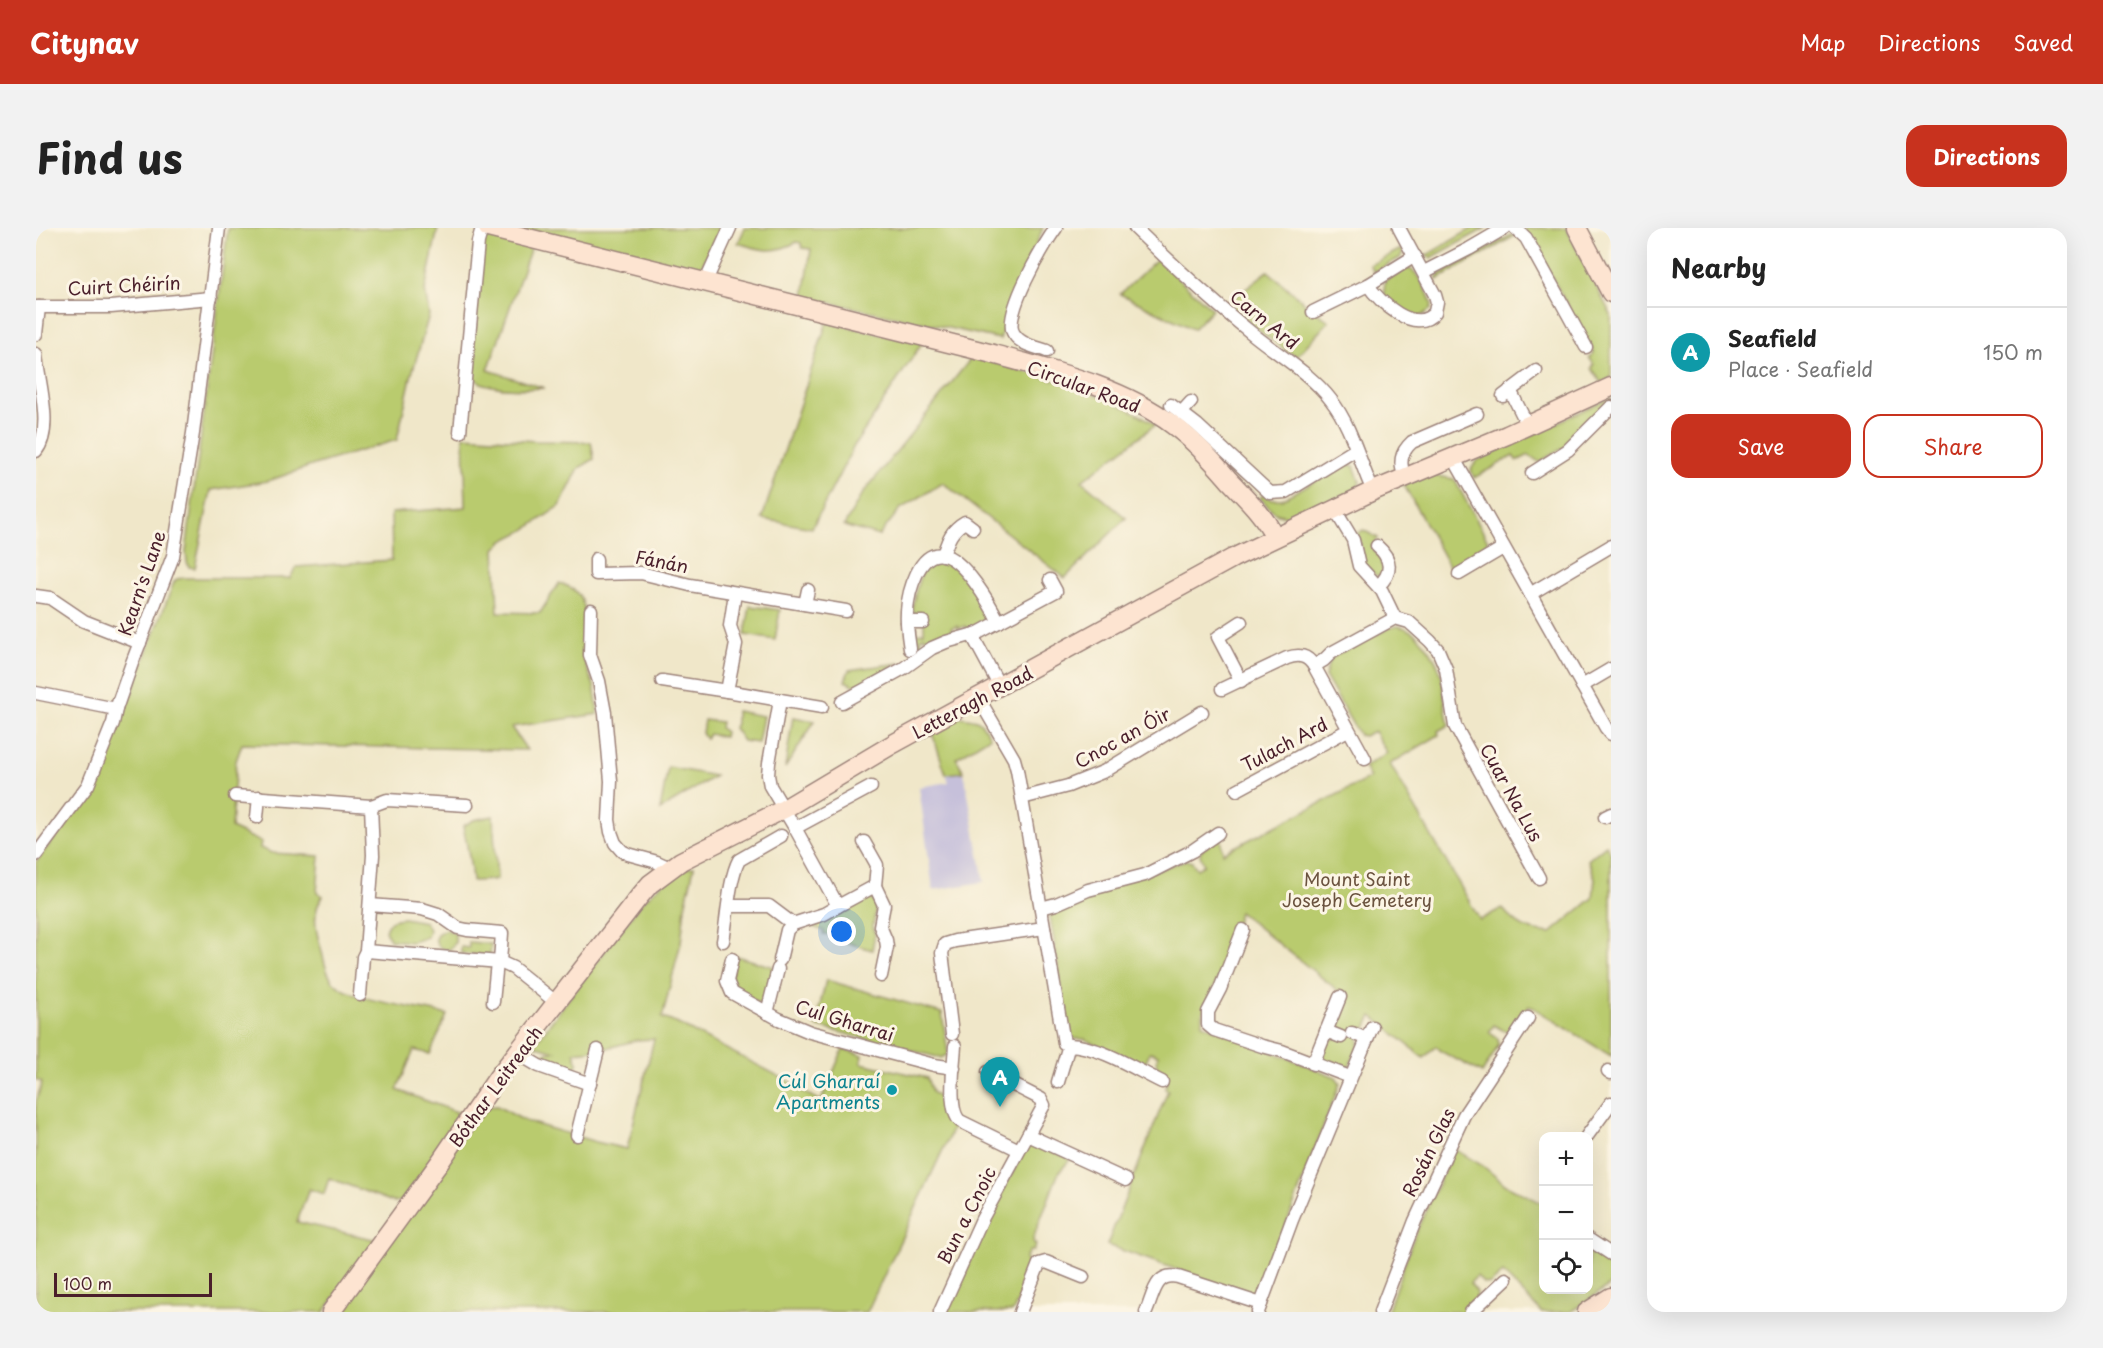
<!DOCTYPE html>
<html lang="en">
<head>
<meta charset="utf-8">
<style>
	:root { --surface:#fff; --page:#f2f2f2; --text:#222; --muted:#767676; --line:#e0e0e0; --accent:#c8321e }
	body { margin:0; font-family:"Playpen Sans",sans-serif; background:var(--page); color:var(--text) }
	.controls { position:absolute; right:18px; bottom:18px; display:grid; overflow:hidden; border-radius:12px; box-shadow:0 6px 24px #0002 }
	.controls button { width:54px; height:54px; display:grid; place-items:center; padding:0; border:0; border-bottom:2px solid var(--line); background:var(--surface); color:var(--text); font:30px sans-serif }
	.scale { position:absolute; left:18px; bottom:15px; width:158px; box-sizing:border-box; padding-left:6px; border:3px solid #4a1f2b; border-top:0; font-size:16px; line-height:21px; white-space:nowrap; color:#4a1f2b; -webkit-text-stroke:4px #fcf5e5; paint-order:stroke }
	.you { position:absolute; left:806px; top:704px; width:21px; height:21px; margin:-15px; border:4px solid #fff; border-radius:50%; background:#1a73e8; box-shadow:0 0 0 9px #1a73e833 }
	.badge { display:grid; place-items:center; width:39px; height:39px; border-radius:50%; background:var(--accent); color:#fff; font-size:20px; font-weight:700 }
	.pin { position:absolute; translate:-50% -50px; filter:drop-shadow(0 2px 3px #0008) }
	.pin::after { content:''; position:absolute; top:32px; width:21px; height:18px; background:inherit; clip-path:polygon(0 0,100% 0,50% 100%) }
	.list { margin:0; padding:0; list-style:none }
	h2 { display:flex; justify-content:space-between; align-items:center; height:78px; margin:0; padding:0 24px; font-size:26px }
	h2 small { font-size:20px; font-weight:400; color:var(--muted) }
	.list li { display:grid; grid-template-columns:39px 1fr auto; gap:18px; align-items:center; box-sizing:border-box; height:90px; padding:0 24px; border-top:2px solid var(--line) }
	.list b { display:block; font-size:22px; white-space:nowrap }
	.list p { margin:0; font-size:20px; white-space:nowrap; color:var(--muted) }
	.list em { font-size:20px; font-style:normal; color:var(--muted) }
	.actions { display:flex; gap:12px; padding:18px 24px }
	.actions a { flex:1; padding:14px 0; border:2px solid var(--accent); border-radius:18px; text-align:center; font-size:21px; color:var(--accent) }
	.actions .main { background:var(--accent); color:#fff }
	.icon { flex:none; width:33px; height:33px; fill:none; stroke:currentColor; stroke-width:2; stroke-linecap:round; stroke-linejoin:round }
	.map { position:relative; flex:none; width:1575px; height:1084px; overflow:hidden; border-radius:18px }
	header { display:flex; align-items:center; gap:36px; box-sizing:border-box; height:84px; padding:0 30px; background:var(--accent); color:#fff }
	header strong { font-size:28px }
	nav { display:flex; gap:33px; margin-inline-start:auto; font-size:21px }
	.intro { display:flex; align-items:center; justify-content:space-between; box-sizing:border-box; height:144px; padding:0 36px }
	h1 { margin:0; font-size:42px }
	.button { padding:15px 27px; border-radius:18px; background:var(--accent); color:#fff; font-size:21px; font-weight:700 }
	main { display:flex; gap:36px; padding:0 36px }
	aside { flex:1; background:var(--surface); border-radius:18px; box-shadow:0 6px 24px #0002 }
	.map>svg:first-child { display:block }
	.industrial { fill:#c6c0da }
	.green { fill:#b9cb6e; stroke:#82754c; stroke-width:1.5 }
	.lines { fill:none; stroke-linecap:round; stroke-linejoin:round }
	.street-casing { stroke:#9d837a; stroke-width:15 }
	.secondary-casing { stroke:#9d837a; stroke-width:21 }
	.street { stroke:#fff; stroke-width:12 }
	.secondary { stroke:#fde4d1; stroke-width:18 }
	.culture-dot { fill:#0f9aa8; stroke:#fcf5e5; stroke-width:2 }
	.labels { text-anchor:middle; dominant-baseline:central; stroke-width:6; stroke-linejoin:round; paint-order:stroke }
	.street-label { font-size:18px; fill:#4a1f2b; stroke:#fcf5e5 }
	.park-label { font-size:18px; fill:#6b533f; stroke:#fcf5e5 }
	.culture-label { font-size:18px; fill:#0d838f; stroke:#fcf5e5; text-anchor:end }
</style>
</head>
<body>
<header>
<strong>Citynav</strong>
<nav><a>Map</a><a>Directions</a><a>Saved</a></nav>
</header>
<div class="intro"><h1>Find us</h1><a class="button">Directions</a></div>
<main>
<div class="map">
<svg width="1575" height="1084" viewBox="0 0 1575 1084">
	<rect width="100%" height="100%" fill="#fcf5e5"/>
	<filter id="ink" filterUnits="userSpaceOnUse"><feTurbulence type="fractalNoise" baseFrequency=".0167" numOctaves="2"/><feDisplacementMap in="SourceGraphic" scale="12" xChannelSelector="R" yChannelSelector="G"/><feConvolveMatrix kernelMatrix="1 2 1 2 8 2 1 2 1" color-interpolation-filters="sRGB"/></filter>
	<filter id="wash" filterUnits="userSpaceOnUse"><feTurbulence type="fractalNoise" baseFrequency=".008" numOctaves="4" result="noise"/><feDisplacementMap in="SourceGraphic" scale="24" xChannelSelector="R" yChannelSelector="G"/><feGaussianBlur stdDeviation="1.35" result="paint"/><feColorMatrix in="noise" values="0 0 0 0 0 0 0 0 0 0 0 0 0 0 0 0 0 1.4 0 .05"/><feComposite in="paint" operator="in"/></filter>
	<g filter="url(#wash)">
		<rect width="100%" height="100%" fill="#f0e7c9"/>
		<path class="industrial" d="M928 544 948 654 897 662 883 559 913 554 910 546Z"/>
		<g class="green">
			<path d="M192 0H402L389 62 393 87 375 149 361 212 281 236 232 253 175 262 159 340 153 339 151 334 150 324Z"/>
			<path d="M477 0H685L662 46Z"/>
			<path d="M709 0H1007L972 84 964 111 768 69 775 21 766 20 765 15 761 14C738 26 727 23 702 15Z"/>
			<path d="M1437 0H1450L1395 30 1389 28Z"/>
			<path d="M1488 0H1530L1575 87V150L1565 155 1556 140 1558 137 1553 129 1558 125Z"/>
			<path d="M453 7 495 19 452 142 508 160C491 161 441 163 434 145L447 12Z"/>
			<path d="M1475 7 1479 8 1401 52V48Z"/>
			<path d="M1365 21 1367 24 1364 30 1338 44 1334 37Z"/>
			<path d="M1121 31 1176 81 1157 101 1084 66Z"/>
			<path d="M1369 40C1384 41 1390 63 1396 75L1395 81 1382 90C1365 81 1341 76 1350 52Z"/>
			<path d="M1232 43 1272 78 1293 93 1260 129 1226 105 1192 74Z"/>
			<path d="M791 94 886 115 818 218 776 300 726 291Z"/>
			<path d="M936 129C999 146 1064 162 1120 196L1046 253 1090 290 1029 350 907 255 864 281 843 308 808 298 825 268Z"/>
			<path d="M1575 169V175L1529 219 1503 234 1493 227 1481 233 1477 228 1438 250 1435 242 1440 233Z"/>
			<path d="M428 208 500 213 555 214 558 231 543 240 524 278 487 303 467 313 459 321 462 384 504 385 523 355C563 366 544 405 548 431 550 440 555 449 558 458 560 467 561 477 562 486L475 499 491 522 206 516 200 533 195 600 225 614 224 620 236 625 284 628 281 664 287 668C276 683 279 700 284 717 288 729 288 741 296 752 313 775 384 778 411 787L394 826 378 822 361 862 426 886 415 908 365 973 357 974 293 950 288 966 273 961 261 994 341 1012 288 1084H0V874L6 854 0 852V634L56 561 71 530 138 354 141 351 148 350H254L260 339 356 332 355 285 430 279Z"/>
			<path d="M1310 236 1318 238 1324 254 1321 262 1256 290 1239 285 1224 270 1228 266 1235 271H1246Z"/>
			<path d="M1395 245 1400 248 1418 251 1452 313 1447 322 1414 340 1368 257Z"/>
			<path d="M1327 302 1342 310 1336 319 1344 330 1348 344 1344 349C1319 338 1330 323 1321 306Z"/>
			<path d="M898 331C926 334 941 363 954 386L948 394 931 401 929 398 922 401 921 398 915 400 916 403 892 412 889 408 884 410 886 415 881 419 879 418 876 401 880 399V405L888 404V388L880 386 876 381C880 363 882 342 898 331Z"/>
			<path d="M714 378 744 382 739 412 709 407Z"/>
			<path d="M1362 398C1374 400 1382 407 1389 416 1414 448 1404 464 1413 497L1402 503 1403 507 1354 536 1444 692 1466 680C1482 699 1491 703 1515 705L1557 670 1559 650 1552 632 1570 617 1575 626V828L1493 777 1476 802 1468 803 1458 797 1453 804 1462 811 1463 817 1446 845 1406 824 1400 818 1388 830 1336 788 1330 800 1324 803 1323 817 1313 839C1305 842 1290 837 1286 828L1291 814 1310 805 1302 799 1300 793 1310 769 1203 684 1189 735 1166 787V796L1300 849 1304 855 1225 1062 1220 1067H1213L1071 1017 1132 862 1129 861 1131 853C1119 845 1119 840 1122 827L1114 824 1109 835 1100 836 1049 811H1038L1033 807 1014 688C1024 671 1126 641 1150 632L1156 634 1161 641 1168 637 1164 627 1165 622 1185 609 1187 625 1334 550 1328 539 1351 525 1338 503 1328 508 1323 507 1289 448 1293 434 1299 427 1353 400Z"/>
			<path d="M864 435 820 458 809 453 813 442Z"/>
			<path d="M700 483 727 488 722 515 707 513 698 500 700 495Z"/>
			<path d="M757 489 779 493 749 540Z"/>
			<path d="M924 489C943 491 945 492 954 509L920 530 928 544 910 546 895 502Z"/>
			<path d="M668 492 685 494 684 500 689 504 688 509 673 506 670 511 666 505Z"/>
			<path d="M632 539 679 548 624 582Z"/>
			<path d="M457 588 461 652 436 653C435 634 431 616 427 598L438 592Z"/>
			<path d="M658 639 649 679 645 714 626 790 640 795 758 856 757 859 785 873 807 821 827 827 825 835 891 850 896 864 911 876V894L918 898 831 1084H302L446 879 461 878 489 893 560 914 591 921 618 811 601 812 568 821 538 824 542 835 535 844 530 843 528 838 519 835 514 838 502 832 508 826 519 823 498 817 605 675 642 641Z"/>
			<path d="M832 669 838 673 840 678 837 699 839 706 836 722 796 710 794 707 787 706 788 703 775 698 802 688Z"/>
			<path d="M368 690 389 694 393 702 391 709 376 714 355 712 349 703C353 692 356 691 368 690Z"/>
			<path d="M409 701 419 705V715L413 722C403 721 397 716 401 706Z"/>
			<path d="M433 714 455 716 454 728 425 725V719L433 720Z"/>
			<path d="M700 728 738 739 730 772 723 776 699 762 695 749Z"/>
			<path d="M790 752 906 785 912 826 905 830 779 798Z"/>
			<path d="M995 916 1032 929 1033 933 1023 944 998 1008 997 1014 1000 1017 997 1023H993L989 1031 995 1041 977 1084H912L911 1081 951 992 990 919Z"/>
			<path d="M1418 921 1447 938 1470 957 1506 975 1508 982V1062H1552L1553 1018 1575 1032V1057L1534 1084H1505L1467 1045 1454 1056 1447 1055 1441 1048 1434 1055 1441 1064 1440 1070 1426 1084H1351L1379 1006Z"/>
		</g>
	</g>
	<g filter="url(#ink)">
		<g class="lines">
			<defs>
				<g id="street">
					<path d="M1099 0C1137 37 1177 74 1218 107 1244 128 1275 146 1295 172 1316 199 1323 233 1337 263"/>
					<path d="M1479 0 1490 10 1550 119"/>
					<path d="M1388 44 1433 21 1469 0"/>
					<path d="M669 55 694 0"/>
					<path d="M1332 57C1343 74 1380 108 1399 84L1401 74 1399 67 1363 0"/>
					<path d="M0 79H75L175 70"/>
					<path d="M1277 84 1332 57 1379 28"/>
					<path d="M0 106 3 79"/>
					<path d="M1011 123C1000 119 985 117 978 106 965 89 1008 16 1020 0"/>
					<path d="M0 126C2 153 18 201 0 223"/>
					<path d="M1474 162 1492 198"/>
					<path d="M1467 168 1500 143"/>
					<path d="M1135 177 1161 197 1234 265 1250 264 1319 222"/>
					<path d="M1145 185 1155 174"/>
					<path d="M424 204 442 14 446 0"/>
					<path d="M1417 229 1570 500 1575 506"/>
					<path d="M1496 245 1532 222 1575 179"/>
					<path d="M1369 250C1363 235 1364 225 1376 214L1441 186"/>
					<path d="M1299 282 1317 312 1323 338 1346 363 1359 390"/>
					<path d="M1341 318C1356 331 1357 345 1342 358"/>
					<path d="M907 327C912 312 915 302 929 294L937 300"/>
					<path d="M560 331V346L605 345 654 357 810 383"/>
					<path d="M1423 346 1467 320"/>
					<path d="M1494 366 1575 318"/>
					<path d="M0 368 14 370 48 393 104 415"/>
					<path d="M769 376 772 362"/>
					<path d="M555 382 554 427 563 453 569 485 575 553 573 592 575 604 579 615 586 623 592 626 621 634 634 640"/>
					<path d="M871 394H887"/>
					<path d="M1205 394 1182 409 1205 453"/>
					<path d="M936 407 964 459"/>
					<path d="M874 421C872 408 870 396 871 383 872 365 883 322 907 327 928 331 954 376 963 394"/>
					<path d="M1278 438 1288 432 1295 425 1359 390 1373 394 1394 413 1402 422 1410 441 1419 498 1503 650"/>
					<path d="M626 453 691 463"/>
					<path d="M1546 458 1575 441"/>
					<path d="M1186 461 1251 430C1263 426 1271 427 1278 438L1329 531"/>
					<path d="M0 465 80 481"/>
					<path d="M943 471 978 531 981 542 1027 809 1028 815 1033 817 1022 854"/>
					<path d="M744 472 786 479"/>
					<path d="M806 474 868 440 896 420 910 414 942 405 1020 363 1014 352"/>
					<path d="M1201 562 1312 502"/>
					<path d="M199 568 335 578 351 572 431 577"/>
					<path d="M986 570 1032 558 1069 543 1166 484"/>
					<path d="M221 589 223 569"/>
					<path d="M1569 589 1575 586"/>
					<path d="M759 600 835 559"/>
					<path d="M828 614 841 637 839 658"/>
					<path d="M0 627 52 557 77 495 80 481 96 435 137 328 157 205 183 0"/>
					<path d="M334 677 386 681 402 686 422 700 431 702 466 705 464 734"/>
					<path d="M693 678H733L757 696 788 686 802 678 759 600 734 558 732 547 733 535 744 472 691 463 700 416 694 398 699 365"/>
					<path d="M802 678 839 658 848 677 844 698 850 712 851 719 845 748"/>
					<path d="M1005 680 1020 676 1052 662 1109 647 1156 623 1182 605"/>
					<path d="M1207 702 1184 761 1172 784V797L1178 802 1226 818 1246 823 1314 849"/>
					<path d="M687 713C691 692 693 650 703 632L745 608"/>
					<path d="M330 723 464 734 477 740 521 775"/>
					<path d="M696 731 691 753 696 765 743 791 774 804 898 837 918 840"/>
					<path d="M744 732 751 702 757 696"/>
					<path d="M324 767 327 729 330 723 337 627 335 578"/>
					<path d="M457 774 461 734"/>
					<path d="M731 785 742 741"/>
					<path d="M1290 803 1305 809"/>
					<path d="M1316 805 1331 811"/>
					<path d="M916 806 906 725 909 716 919 713 1008 700"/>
					<path d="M1033 817C1064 818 1099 841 1126 854"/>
					<path d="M919 818C918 835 911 882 924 893L983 922"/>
					<path d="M481 825 503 838 554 856"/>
					<path d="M1277 836 1304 769"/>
					<path d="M1572 843 1575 845"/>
					<path d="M541 907 562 822"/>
					<path d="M992 907 1090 952"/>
					<path d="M1551 908 1575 875"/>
					<path d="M1552 1011 1575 1026"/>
					<path d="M904 1084 946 991 1008 877 1005 871 952 844"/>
					<path d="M984 1084 1003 1036 1010 1034 1047 1049"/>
					<path d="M1110 1084C1118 1066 1119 1044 1142 1049L1225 1076"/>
					<path d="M1222 1084 1256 992 1336 799"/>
					<path d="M1344 1084 1379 993 1428 887 1492 790"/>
					<path d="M1435 1084 1470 1051"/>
				</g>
				<g id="secondary">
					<path d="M452 0 957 126C1018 143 1086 159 1137 197 1158 212 1176 232 1193 252 1210 270 1228 287 1239 309"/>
					<path d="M1541 0 1575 65"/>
					<path d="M295 1084 404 934 462 849 603 669 614 656 645 633 748 581 857 516 1197 330 1337 263 1471 207 1575 159"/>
					<path d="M1551 1084 1575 1069"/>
				</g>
			</defs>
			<use href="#street" class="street-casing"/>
			<use href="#secondary" class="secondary-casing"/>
			<use href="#street" class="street"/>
			<use href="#secondary" class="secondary"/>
		</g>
	</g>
	<circle class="culture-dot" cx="856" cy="862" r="6"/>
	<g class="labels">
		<g class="street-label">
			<text transform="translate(88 57) rotate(-3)">Cuirt Chéirín</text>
			<text transform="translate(1229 91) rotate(39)">Carn Ard</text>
			<text transform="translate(1048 158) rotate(20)">Circular Road</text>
			<text transform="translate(626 333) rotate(11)">Fánán</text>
			<text transform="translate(105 355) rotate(-71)">Kearn's Lane</text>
			<text transform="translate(936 474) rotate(-28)">Letteragh Road</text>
			<text transform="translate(1086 509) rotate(-29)">Cnoc an Óir</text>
			<text transform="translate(1248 516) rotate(-28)">Tulach Ard</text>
			<text transform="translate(1476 564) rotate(61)">Cuar Na Lus</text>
			<text transform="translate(809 792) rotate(17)">Cul Gharrai</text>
			<text transform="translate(459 858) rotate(-54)">Bóthar Leitreach</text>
			<text transform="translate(1392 924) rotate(-64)">Rosán Glas</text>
			<text transform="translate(930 987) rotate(-63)">Bun a Cnoic</text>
		</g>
		<g class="park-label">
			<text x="1321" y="650">Mount Saint<tspan x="1321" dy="21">Joseph Cemetery</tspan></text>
		</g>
		<g class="culture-label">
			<text x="844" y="852">Cúl Gharraí<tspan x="844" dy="21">Apartments</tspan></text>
		</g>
	</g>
</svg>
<div class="controls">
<button>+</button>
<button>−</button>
<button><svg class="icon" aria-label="locate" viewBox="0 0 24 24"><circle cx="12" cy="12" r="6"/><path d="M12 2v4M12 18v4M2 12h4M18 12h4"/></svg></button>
</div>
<div class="scale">100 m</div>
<div class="you"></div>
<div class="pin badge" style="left:964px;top:879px;background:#0f9aa8">A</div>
</div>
<aside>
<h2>Nearby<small></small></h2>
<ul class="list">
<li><span class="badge" style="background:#0f9aa8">A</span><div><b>Seafield</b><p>Place · Seafield</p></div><em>150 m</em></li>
</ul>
<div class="actions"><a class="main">Save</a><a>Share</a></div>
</aside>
</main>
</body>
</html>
